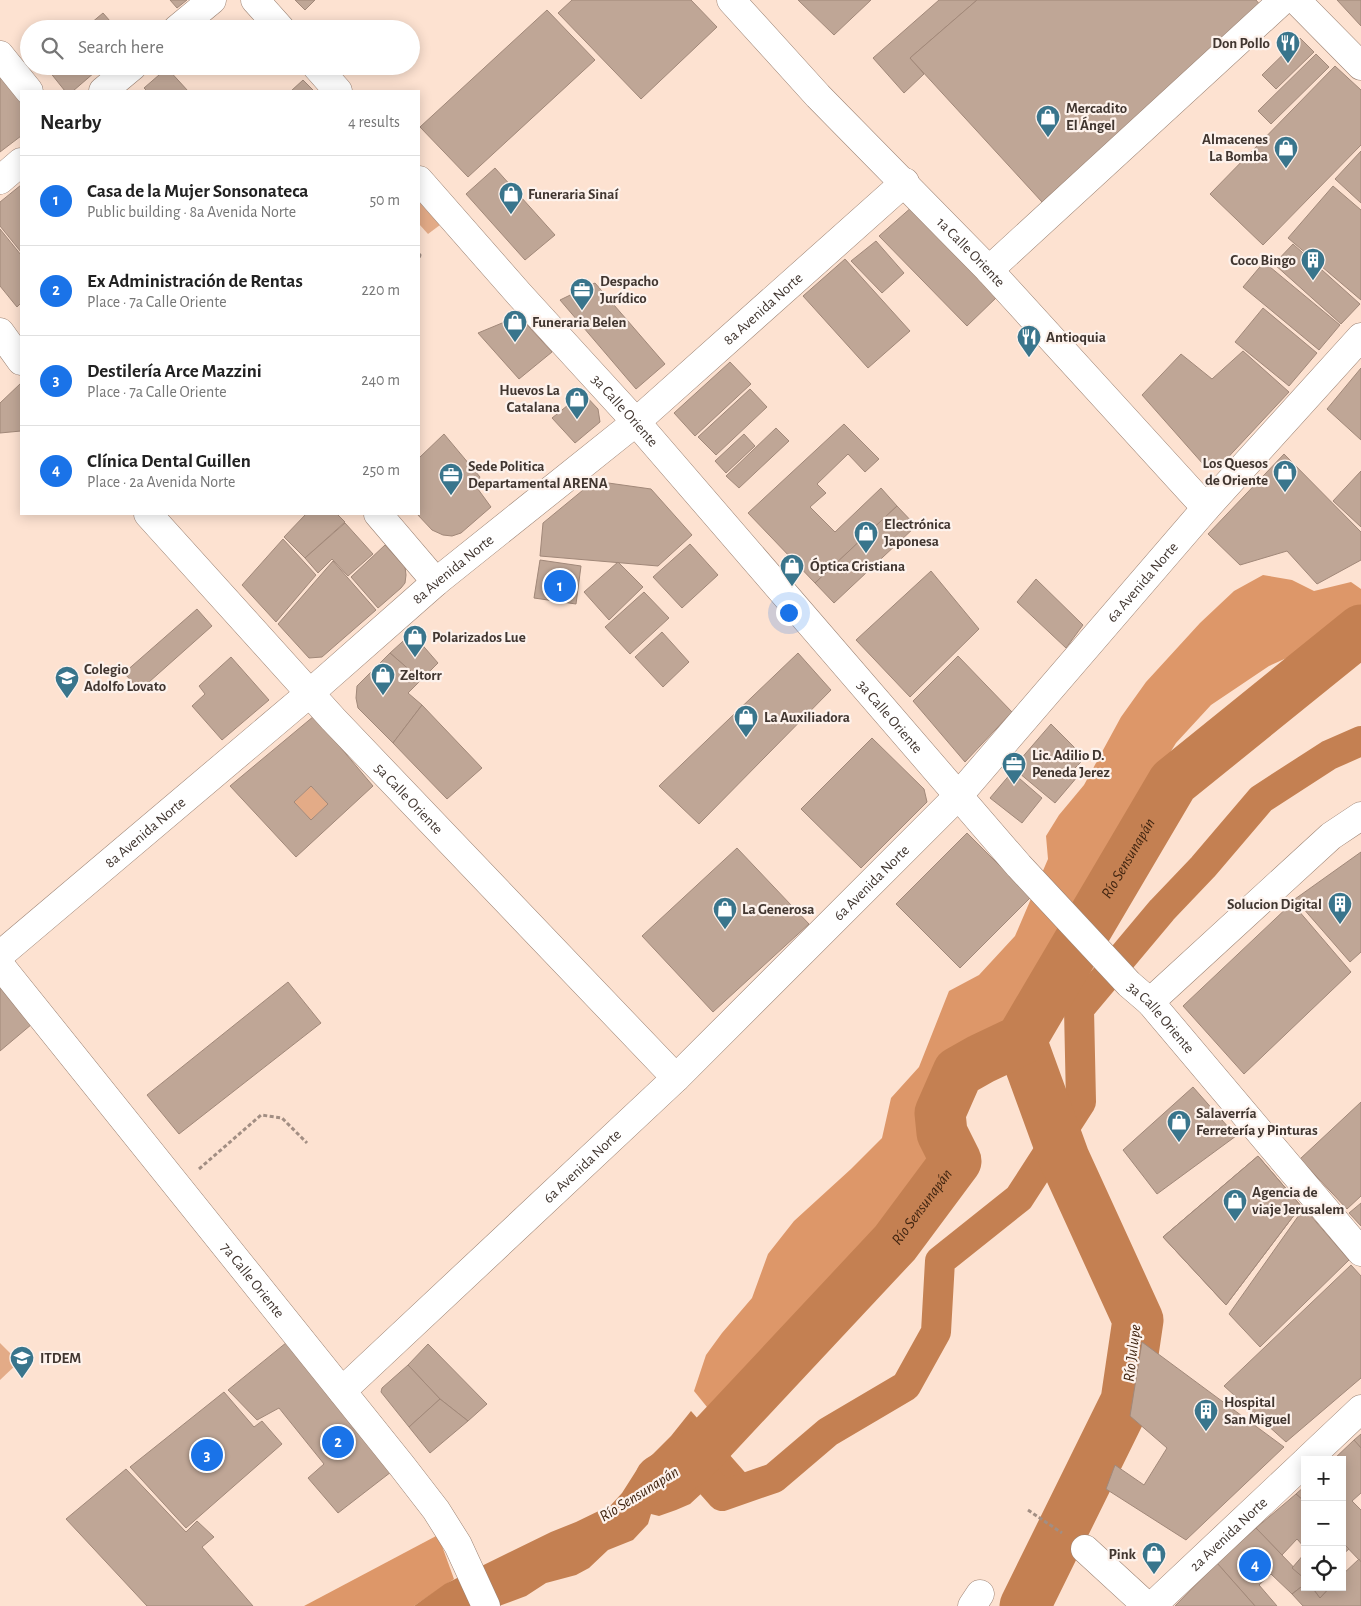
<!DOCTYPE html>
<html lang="en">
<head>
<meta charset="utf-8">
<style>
	:root { --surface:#fff; --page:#f6f6f6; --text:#222; --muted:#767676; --line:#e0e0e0; --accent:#1a73e8 }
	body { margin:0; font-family:"Alegreya Sans",sans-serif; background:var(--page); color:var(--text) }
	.controls { position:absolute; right:15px; bottom:15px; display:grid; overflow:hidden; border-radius:0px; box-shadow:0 2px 12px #0003 }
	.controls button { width:45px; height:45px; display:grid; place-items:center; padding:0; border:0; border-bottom:1px solid var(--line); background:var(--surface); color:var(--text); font:25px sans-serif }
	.you { position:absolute; left:788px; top:612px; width:18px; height:18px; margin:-12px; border:4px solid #fff; border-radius:50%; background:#1a73e8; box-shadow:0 0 0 8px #1a73e833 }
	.badge { display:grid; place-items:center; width:32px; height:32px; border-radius:50%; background:var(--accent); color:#fff; font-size:16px; font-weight:700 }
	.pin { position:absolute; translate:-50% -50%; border:2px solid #fff; box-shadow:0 1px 5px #0006 }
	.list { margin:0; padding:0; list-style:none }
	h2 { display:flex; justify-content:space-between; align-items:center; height:65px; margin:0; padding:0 20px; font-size:21px }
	h2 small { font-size:16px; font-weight:400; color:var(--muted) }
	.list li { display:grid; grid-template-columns:32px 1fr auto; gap:15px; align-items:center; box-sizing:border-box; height:90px; padding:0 20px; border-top:1px solid var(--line) }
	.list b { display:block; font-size:19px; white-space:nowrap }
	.list p { margin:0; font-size:16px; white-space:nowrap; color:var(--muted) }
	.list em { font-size:16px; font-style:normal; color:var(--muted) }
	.icon { flex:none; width:28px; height:28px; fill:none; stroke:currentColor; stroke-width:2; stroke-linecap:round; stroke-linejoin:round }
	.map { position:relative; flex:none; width:1361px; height:1606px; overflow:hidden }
	.search { position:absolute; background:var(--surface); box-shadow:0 2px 12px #0003; left:20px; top:20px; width:400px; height:55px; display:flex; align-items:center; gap:12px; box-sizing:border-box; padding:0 18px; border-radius:28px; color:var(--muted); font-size:19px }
	.panel { position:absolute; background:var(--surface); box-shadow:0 2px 12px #0003; left:20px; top:90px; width:400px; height:425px; border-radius:0px }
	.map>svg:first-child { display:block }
	.green { fill:#e3ab87 }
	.forest { fill:#dd9769 }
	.water { fill:#c48052 }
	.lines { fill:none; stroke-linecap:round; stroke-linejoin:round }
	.canal { stroke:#c48052; stroke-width:30 }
	.river { stroke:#c48052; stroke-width:51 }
	.building { fill:#bfa696; stroke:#a18879; fill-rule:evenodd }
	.minor-casing { stroke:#9b8273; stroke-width:29 }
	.major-casing { stroke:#9b8273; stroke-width:29 }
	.path { stroke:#a28e83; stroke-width:3; stroke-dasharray:4 2.5; stroke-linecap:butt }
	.minor { stroke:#fff; stroke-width:28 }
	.major { stroke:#fff; stroke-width:28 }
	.labels { text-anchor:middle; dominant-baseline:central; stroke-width:4.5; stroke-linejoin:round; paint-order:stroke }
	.poi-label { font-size:15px; font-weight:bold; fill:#413630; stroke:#fdf2ec; text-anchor:start }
	.street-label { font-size:15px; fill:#413630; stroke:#fdf2ec }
	.water-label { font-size:16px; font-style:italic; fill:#402410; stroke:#fdf2ec }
</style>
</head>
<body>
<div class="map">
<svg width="1361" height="1606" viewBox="0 0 1361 1606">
	<rect width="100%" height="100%" fill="#fde2d1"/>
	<g class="green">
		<path d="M419 202 440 225 428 234 419 224Z"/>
		<path d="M311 786 328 804 311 820 294 802Z"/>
		<path d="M0 1343 19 1362 0 1380Z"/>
	</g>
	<g class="forest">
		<path d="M1263 575 1292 580 1314 591 1351 582 1361 589V608L1311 647 1269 666 1211 705 1176 743 1139 803 1095 879 1053 964 1014 1024 992 1038 957 1051 934 1088 927 1127 929 1152 925 1176 885 1231 734 1406 707 1407 694 1391 706 1355 722 1333 752 1298 768 1254 794 1221 851 1169 882 1138 891 1098 919 1067 949 991 979 975 1015 936 1048 859 1046 836 1059 815 1084 785 1121 717 1146 682 1200 623 1234 591Z"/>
		<path d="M438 1535 454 1579 414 1606H304Z"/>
	</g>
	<path class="water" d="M691 1411 750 1478 724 1487 703 1492 690 1504 676 1510 659 1516 651 1514 648 1524 633 1540 608 1550 589 1568 576 1575 546 1583 526 1596 499 1606H414L445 1584 551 1532 576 1522 611 1505 622 1493 636 1471 671 1436Z"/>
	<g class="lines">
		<path class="canal" d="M691 1461 722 1496 774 1478 828 1432 906 1386 936 1332 940 1261 1019 1198 1081 1102 1079 1009 1162 910 1203 867 1261 799 1329 755 1361 741"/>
		<g class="river">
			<path d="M1021 1040 1064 1158 1138 1320 1126 1401 1025 1606"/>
			<path id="s1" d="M660 1480 691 1461 895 1243 956 1161 942 1133 940 1113 958 1072 981 1059 1021 1040 1173 782 1361 630"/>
		</g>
	</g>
	<g class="building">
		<path d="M170 0H187L177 8Z"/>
		<path d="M295 0H315L305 10Z"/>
		<path d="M572 0H691L717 27 641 99 558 13Z"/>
		<path d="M798 0H871L834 35Z"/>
		<path d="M939 0H977L910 58 924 74 904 93 873 58Z"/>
		<path d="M977 0H1256L1261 6 1042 202 910 58Z"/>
		<path d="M1337 0H1361V26Z"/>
		<path d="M547 10 595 60 468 177 420 127Z"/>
		<path d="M103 13 117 29H84Z"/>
		<path d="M1300 38 1314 52 1276 89 1262 75Z"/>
		<path d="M1316 54 1329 67 1271 124 1258 111Z"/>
		<path d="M45 66H102L73 91H65Z"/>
		<path d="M1335 66 1361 90V145L1263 245 1210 194Z"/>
		<path d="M167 68 188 91H147L144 88Z"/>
		<path d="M4 74 21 97V136L0 152V77Z"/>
		<path d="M303 80 314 91H291Z"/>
		<path d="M1361 151V203L1335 179Z"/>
		<path d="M495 168 555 235 525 260 466 194Z"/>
		<path d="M21 185V252L0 226V202Z"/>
		<path d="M1333 186 1361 210V300L1288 238Z"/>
		<path d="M913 206 998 296 967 326 879 236Z"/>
		<path d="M0 229 21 255V303L17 307 0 286Z"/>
		<path d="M876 241 904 273 882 293 851 261Z"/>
		<path d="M1293 244 1360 304 1341 324 1274 264Z"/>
		<path d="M845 259 910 331 868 368 803 296Z"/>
		<path d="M1264 262 1340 325 1319 350 1243 287Z"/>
		<path d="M595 283 665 364 636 389 560 300Z"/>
		<path d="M1263 308 1317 353 1289 386 1235 342Z"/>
		<path d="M519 316 552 352 519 379 478 333Z"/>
		<path d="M1243 351 1289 392 1220 466 1203 464 1142 395 1181 354 1212 379Z"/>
		<path d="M730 362 751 384 695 436 674 413Z"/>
		<path d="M1361 368V440L1327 409Z"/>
		<path d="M21 383V431L0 433V403Z"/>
		<path d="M750 389 767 407 716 455 698 437Z"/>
		<path d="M583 393 598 409 600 422 575 443 552 418Z"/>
		<path d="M844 424 879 459 865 472 848 454 817 484 826 493 810 507 835 532 881 488 897 506 815 583 748 513Z"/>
		<path d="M776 428 789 441 739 488 726 476Z"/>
		<path d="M444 434 480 477 475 485 491 507 461 533 452 536 443 535 432 530 417 514H419V458Z"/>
		<path d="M744 434 755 446 726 473 715 461Z"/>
		<path d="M1284 454 1361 532V560L1317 584 1287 551 1240 565 1208 534Z"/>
		<path d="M1361 471V527L1333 501Z"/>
		<path d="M594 481 651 489 692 535 658 566 540 556 543 523Z"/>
		<path d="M897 506 916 526 834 603 815 583Z"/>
		<path d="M306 514H337L345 522 305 558 284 537Z"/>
		<path d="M345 523 373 554 348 576 332 559 318 573 305 558Z"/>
		<path d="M283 539 316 575 276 622 242 585Z"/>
		<path d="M690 544 718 575 682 608 653 577Z"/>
		<path d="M385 545 405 567 406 575 405 583 401 588 378 608 351 577Z"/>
		<path d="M540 560 581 566 576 604 534 598Z"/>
		<path d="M333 561 376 610 322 657 309 658 278 624Z"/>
		<path d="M618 562 643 587 609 620 584 592Z"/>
		<path d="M931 571 979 629 910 697 856 640Z"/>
		<path d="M1036 579 1083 625 1066 648 1017 602Z"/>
		<path d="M644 592 669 618 630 654 605 627Z"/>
		<path d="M197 609 212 626 140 690 124 673Z"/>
		<path d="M662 632 689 662 663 687 635 657Z"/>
		<path d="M412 633 438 663 421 680 390 653Z"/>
		<path d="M390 653 421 680 408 693 422 705 393 743 358 708 356 698 357 686Z"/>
		<path d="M798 653 831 690 699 824 659 786Z"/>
		<path d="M958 656 1012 712 965 762 913 701Z"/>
		<path d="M231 657 269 700 222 740 192 706 205 694 199 686Z"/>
		<path d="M422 705 482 768 447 799 393 743Z"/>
		<path d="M314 716 373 786 296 857 230 786ZM311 786 328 804 311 820 294 802Z"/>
		<path d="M1051 724 1085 758 1073 770 1078 776 1055 803 1013 768Z"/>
		<path d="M872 738 924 789 927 802 861 868 801 809Z"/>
		<path d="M1012 772 1042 798 1022 823 990 798Z"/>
		<path d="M967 833 1031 897 960 968 896 904Z"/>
		<path d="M737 848 809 924 713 1012 642 936Z"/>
		<path d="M1361 852V952L1350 962 1295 899Z"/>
		<path d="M1292 903 1351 972 1244 1074 1183 1006Z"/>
		<path d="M6 982 38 1019 0 1051V987Z"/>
		<path d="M288 982 321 1023 179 1134 147 1095Z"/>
		<path d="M1193 1087 1236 1136 1157 1194 1123 1150Z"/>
		<path d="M1361 1102V1196L1347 1209 1300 1159Z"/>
		<path d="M1258 1156 1301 1206 1226 1305 1163 1237Z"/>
		<path d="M1258 1156 1301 1206 1226 1305 1163 1237Z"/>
		<path d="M1361 1203V1226L1349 1213Z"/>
		<path d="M1304 1208 1349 1260 1260 1347 1229 1314Z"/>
		<path d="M1351 1265 1361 1276V1378L1286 1442 1224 1386Z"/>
		<path d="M292 1338 391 1472 338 1513 308 1478 324 1464 279 1408 257 1420 228 1390Z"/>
		<path d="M1142 1342 1284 1447 1186 1540 1106 1489 1115 1465 1144 1485 1167 1448 1130 1416Z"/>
		<path d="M428 1344 487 1404 468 1421 440 1399 408 1365Z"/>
		<path d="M408 1365 440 1399 409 1427 381 1392 382 1388Z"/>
		<path d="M224 1392 254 1427 262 1421 282 1444 186 1528 130 1467Z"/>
		<path d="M440 1399 468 1421 430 1453 409 1427Z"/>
		<path d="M1361 1434V1448L1354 1440Z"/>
		<path d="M1354 1440 1361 1448V1493L1352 1501 1361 1510V1562L1342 1542V1460H1333Z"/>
		<path d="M126 1469 186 1532 197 1521 214 1537 202 1547 253 1606H147L66 1519Z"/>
		<path d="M1305 1486V1502L1296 1494Z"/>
		<path d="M1296 1494 1305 1502V1548L1297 1539 1282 1555 1256 1528Z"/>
		<path d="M1256 1528 1305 1579V1584L1292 1594 1271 1574 1259 1585 1277 1606H1255L1217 1563Z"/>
		<path d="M1342 1542 1349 1549 1342 1555Z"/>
		<path d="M1305 1553V1579L1292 1568Z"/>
		<path d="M1359 1559 1361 1562V1606H1303L1292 1594 1305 1584V1587H1312L1320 1598 1330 1587H1342V1575Z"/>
		<path d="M1217 1563 1255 1606H1175Z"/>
		<path d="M1312 1587H1330L1320 1598Z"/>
	</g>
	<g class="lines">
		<defs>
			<g id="minor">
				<path id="s2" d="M731 0 818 96 989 270 1206 508"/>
				<path d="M177 29 212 0"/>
				<path d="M0 55 29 91"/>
				<path d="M103 91 133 66"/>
				<path d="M0 180 21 162"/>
				<path d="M989 270 1283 0"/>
				<path d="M0 332 21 361"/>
				<path id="s3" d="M148 514 333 719 676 1078"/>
				<path d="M378 514 436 582"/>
				<path id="s4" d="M0 955 310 693 436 582 636 422 905 182"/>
				<path d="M1150 1002 1331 836 1361 816"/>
				<path id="s5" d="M342 1391 676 1078 959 795 1206 508 1361 337"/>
				<path d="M1307 1460 1361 1409"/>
				<path d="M1085 1549 1147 1606"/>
				<path d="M972 1606 980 1594"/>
				<path id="s6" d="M1152 1606 1305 1462"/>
			</g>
			<g id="major">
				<path d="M255 0 281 29"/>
				<path d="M1296 0 1361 66"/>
				<path d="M316 66 338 91"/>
				<path id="s7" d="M419 180 519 294 636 422 1019 866 1129 984 1150 1002 1361 1252"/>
				<path id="s8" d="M0 965 402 1466 436 1510 458 1545 486 1606"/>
			</g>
		</defs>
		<use href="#minor" class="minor-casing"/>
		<use href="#major" class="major-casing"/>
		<g class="path">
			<path d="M419 254 420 255 419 259"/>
			<path d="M199 1169 261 1115 282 1118 307 1143"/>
			<path d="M1028 1510 1062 1533"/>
		</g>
		<use href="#minor" class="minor"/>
		<use href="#major" class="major"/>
	</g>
	<defs>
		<symbol id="restaurant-pin" viewBox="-11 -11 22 30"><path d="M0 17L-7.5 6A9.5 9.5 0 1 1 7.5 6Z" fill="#39758c" stroke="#fdf2ec"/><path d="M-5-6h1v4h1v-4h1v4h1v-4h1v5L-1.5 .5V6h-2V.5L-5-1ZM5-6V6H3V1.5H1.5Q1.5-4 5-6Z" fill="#fff"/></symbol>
		<symbol id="shop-pin" viewBox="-11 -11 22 30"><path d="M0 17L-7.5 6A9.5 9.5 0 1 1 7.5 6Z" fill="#39758c" stroke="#fdf2ec"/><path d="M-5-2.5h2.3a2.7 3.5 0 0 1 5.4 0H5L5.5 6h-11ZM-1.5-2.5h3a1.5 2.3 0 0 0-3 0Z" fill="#fff"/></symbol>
		<symbol id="building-pin" viewBox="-11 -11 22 30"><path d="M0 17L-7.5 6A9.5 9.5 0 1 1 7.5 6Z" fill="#39758c" stroke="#fdf2ec"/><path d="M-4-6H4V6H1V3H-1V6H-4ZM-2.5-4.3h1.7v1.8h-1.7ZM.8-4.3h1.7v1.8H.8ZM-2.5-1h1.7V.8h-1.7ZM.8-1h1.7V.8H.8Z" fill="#fff"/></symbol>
		<symbol id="office-pin" viewBox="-11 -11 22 30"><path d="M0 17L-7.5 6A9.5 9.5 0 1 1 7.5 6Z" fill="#39758c" stroke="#fdf2ec"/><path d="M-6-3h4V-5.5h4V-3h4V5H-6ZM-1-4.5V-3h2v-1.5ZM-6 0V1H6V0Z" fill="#fff"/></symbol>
		<symbol id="school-pin" viewBox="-11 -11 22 30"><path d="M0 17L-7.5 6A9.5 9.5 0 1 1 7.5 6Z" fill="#39758c" stroke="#fdf2ec"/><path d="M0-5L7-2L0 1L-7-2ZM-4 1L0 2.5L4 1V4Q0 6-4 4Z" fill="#fff"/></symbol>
	</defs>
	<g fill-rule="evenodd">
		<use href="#restaurant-pin" x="1274" y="29" width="28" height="38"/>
		<use href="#shop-pin" x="1034" y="103" width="28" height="38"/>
		<use href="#shop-pin" x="1272" y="134" width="28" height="38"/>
		<use href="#shop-pin" x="497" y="180" width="28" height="38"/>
		<use href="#building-pin" x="1299" y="246" width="28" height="38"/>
		<use href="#office-pin" x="568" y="276" width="28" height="38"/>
		<use href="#shop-pin" x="501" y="308" width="28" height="38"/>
		<use href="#restaurant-pin" x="1015" y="323" width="28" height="38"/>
		<use href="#shop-pin" x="563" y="385" width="28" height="38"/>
		<use href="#shop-pin" x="1271" y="458" width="28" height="38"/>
		<use href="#office-pin" x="437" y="461" width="28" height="38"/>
		<use href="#shop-pin" x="852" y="519" width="28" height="38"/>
		<use href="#shop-pin" x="778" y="552" width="28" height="38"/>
		<use href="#shop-pin" x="401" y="623" width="28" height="38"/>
		<use href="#shop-pin" x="369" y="661" width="28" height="38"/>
		<use href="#school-pin" x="53" y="664" width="28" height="38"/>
		<use href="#shop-pin" x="732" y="703" width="28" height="38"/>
		<use href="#office-pin" x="1000" y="750" width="28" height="38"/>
		<use href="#building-pin" x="1326" y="890" width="28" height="38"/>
		<use href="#shop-pin" x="711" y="895" width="28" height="38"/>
		<use href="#shop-pin" x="1165" y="1108" width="28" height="38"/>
		<use href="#shop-pin" x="1221" y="1187" width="28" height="38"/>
		<use href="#school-pin" x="8" y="1344" width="28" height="38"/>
		<use href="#building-pin" x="1192" y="1397" width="28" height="38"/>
		<use href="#shop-pin" x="1140" y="1540" width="28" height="38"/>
	</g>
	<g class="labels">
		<g class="poi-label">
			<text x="1270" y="43" text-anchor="end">Don Pollo</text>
			<text x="1066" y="108">Mercadito<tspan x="1066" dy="17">El Ángel</tspan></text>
			<text x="1268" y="139" text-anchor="end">Almacenes<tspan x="1268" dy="17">La Bomba</tspan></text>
			<text x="528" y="194">Funeraria Sinaí</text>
			<text x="1296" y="260" text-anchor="end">Coco Bingo</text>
			<text x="600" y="281">Despacho<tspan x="600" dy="17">Jurídico</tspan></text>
			<text x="532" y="322">Funeraria Belen</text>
			<text x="1046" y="337">Antioquia</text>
			<text x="560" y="390" text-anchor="end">Huevos La<tspan x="560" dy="17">Catalana</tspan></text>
			<text x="1268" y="463" text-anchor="end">Los Quesos<tspan x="1268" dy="17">de Oriente</tspan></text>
			<text x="468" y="466">Sede Politica<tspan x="468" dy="17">Departamental ARENA</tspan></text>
			<text x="884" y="524">Electrónica<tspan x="884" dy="17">Japonesa</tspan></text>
			<text x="810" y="566">Óptica Cristiana</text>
			<text x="432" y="637">Polarizados Lue</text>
			<text x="84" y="669">Colegio<tspan x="84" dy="17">Adolfo Lovato</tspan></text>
			<text x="400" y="675">Zeltorr</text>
			<text x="764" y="717">La Auxiliadora</text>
			<text x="1032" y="755">Lic. Adilio D.<tspan x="1032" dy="17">Peneda Jerez</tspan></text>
			<text x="1322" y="904" text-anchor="end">Solucion Digital</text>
			<text x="742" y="909">La Generosa</text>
			<text x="1196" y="1113">Salaverría<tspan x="1196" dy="17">Ferretería y Pinturas</tspan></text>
			<text x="1252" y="1192">Agencia de<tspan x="1252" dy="17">viaje Jerusalem</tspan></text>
			<text x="40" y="1358">ITDEM</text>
			<text x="1224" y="1402">Hospital<tspan x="1224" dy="17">San Miguel</tspan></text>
			<text x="1136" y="1554" text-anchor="end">Pink</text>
		</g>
		<g class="street-label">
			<text stroke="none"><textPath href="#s2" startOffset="348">1a Calle Oriente</textPath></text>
			<text stroke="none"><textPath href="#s4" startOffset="1000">8a Avenida Norte</textPath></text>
			<text stroke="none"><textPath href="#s7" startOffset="309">3a Calle Oriente</textPath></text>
			<text stroke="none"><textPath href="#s4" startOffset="595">8a Avenida Norte</textPath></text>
			<text stroke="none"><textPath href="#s5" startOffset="1139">6a Avenida Norte</textPath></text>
			<text stroke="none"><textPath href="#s7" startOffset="714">3a Calle Oriente</textPath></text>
			<text stroke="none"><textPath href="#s3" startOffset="386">5a Calle Oriente</textPath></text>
			<text stroke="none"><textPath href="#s4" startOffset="190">8a Avenida Norte</textPath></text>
			<text stroke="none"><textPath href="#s5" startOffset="734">6a Avenida Norte</textPath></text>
			<text stroke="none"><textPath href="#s7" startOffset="1119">3a Calle Oriente</textPath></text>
			<text stroke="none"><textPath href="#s5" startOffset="329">6a Avenida Norte</textPath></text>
			<text stroke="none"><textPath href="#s8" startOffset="404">7a Calle Oriente</textPath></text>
			<text stroke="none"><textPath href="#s6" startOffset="105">2a Avenida Norte</textPath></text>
		</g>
		<g class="water-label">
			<text stroke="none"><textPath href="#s1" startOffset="815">Río Sensunapán</textPath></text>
			<text stroke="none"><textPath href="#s1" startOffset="380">Río Sensunapán</textPath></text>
			<text transform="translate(1132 1353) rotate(-83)">Río Julupe</text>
			<text transform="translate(639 1494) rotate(-32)">Río Sensunapán</text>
		</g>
	</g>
</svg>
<div class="controls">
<button>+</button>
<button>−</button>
<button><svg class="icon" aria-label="locate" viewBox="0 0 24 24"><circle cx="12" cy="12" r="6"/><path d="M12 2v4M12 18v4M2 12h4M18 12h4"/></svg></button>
</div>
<div class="you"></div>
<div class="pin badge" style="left:560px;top:586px">1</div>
<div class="pin badge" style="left:338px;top:1442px">2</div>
<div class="pin badge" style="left:207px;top:1455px">3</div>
<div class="pin badge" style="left:1255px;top:1565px">4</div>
<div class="search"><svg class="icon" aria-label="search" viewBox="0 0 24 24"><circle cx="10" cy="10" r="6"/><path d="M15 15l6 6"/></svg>Search here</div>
<section class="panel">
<h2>Nearby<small>4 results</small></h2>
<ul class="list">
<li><span class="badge">1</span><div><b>Casa de la Mujer Sonsonateca</b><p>Public building · 8a Avenida Norte</p></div><em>50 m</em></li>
<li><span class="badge">2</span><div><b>Ex Administración de Rentas</b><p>Place · 7a Calle Oriente</p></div><em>220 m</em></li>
<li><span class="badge">3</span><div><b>Destilería Arce Mazzini</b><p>Place · 7a Calle Oriente</p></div><em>240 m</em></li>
<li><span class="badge">4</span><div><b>Clínica Dental Guillen</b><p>Place · 2a Avenida Norte</p></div><em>250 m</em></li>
</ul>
</section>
</div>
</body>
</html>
